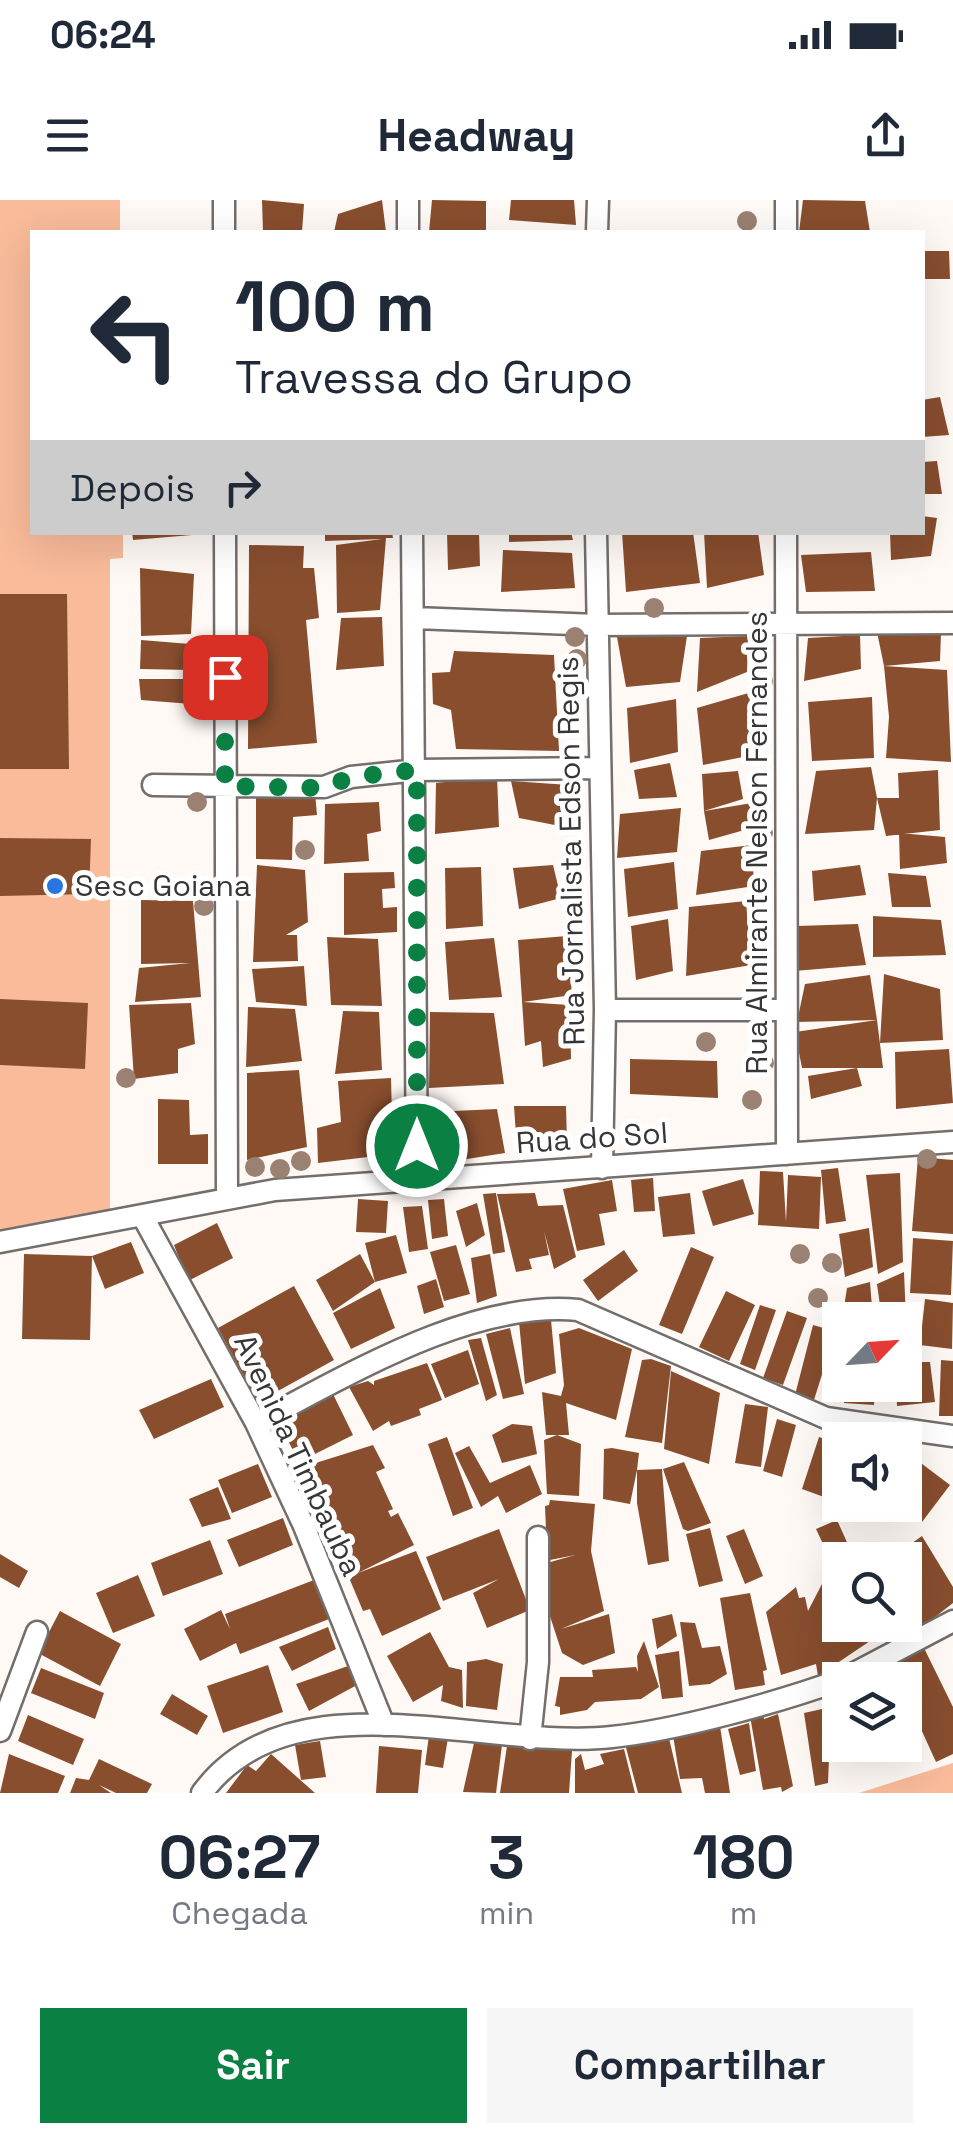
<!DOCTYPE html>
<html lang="pt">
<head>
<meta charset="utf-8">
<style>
	:root { --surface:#fff; --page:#f6f6f7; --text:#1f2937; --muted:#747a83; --accent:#0b8043 }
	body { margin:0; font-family:"Space Grotesk",sans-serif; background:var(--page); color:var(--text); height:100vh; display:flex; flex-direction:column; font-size:38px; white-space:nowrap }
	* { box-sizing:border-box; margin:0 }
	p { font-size:32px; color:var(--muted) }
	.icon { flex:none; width:55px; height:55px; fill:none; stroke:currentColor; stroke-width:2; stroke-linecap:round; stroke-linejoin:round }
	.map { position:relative; height:1593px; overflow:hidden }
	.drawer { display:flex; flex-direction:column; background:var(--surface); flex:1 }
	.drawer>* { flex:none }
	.top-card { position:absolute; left:30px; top:30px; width:895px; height:305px; border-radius:0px; box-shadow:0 10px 40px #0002; background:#fff; color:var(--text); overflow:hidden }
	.needle { width:65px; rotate:65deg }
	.tools { position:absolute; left:822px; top:1102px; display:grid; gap:20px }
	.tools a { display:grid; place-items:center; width:100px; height:100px; border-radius:0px; background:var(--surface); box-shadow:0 10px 40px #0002; font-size:50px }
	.pin { position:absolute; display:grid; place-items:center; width:85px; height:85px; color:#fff; margin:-42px; border-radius:20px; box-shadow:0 5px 15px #0006 }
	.me { position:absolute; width:110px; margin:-55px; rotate:0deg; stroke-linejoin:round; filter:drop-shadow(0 0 8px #0008) }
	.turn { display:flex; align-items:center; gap:35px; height:210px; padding:0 40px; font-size:45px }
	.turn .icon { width:130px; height:130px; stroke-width:2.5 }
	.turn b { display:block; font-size:70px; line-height:85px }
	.then { display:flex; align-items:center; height:95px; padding:0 40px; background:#0003; gap:20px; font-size:38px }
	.eta { display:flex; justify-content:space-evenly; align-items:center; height:170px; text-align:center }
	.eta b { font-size:60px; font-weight:700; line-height:70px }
	.button { display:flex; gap:20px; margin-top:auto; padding:20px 40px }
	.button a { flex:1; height:115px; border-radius:0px; background:var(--accent); color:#fff; font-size:40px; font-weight:700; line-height:115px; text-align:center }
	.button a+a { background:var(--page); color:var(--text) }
	.status { display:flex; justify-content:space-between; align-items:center; height:70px; padding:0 50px; background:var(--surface); direction:ltr }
	.status svg { height:28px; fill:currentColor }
	header { display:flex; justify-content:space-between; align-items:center; height:130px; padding:0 40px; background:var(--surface); font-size:45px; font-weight:700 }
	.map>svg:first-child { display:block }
	.green { fill:#f9bb9a }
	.building { fill:#884e2e }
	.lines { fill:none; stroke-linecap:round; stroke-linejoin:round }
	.street-casing { stroke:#736e6b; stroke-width:25 }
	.street { stroke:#fff; stroke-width:20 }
	.tree { fill:#9a8171 }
	.route { stroke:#0b8043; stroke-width:18; stroke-dasharray:0 32.4 }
	.poi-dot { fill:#2a76e1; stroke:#fff; stroke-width:4 }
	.labels { text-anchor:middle; stroke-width:10; stroke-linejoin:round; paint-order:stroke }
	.street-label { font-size:30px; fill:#383635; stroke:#fff }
	.poi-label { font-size:30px; fill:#383635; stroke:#fff; text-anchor:start }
</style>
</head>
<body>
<div class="status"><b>06:24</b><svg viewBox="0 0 49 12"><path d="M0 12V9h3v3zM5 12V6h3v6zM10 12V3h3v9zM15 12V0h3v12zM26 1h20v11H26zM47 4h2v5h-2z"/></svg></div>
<header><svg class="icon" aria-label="menu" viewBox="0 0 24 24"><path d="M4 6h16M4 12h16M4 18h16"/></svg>Headway<svg class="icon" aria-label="share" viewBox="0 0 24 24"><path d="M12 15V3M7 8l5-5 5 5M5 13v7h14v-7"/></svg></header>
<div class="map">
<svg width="953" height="1593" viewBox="0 0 953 1593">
	<rect width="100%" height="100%" fill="#fff9f6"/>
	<!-- green -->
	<path class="green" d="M0,0H120V32H32V332L123,333V358L110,359V1013L0,1030Z
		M953,1563V1593H859Z"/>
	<!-- building -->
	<path class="building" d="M262,0L304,4L302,32H263Z
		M382,0L386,32H334L338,14Z
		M432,0L486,1V32H429Z
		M511,0H574L576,25L509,20Z
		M803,0L865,1L870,32H799Z
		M922,51H949L950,79H922Z
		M940,197L949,235L922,237V200Z
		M937,261L942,294H922V262Z
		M922,316L937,318L931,356L891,360L890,332H922Z
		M132,332H192V335L133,340Z
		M325,332H392L393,338H386L380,410L337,413L336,345L382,339L325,341Z
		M447,332H479L480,366L448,370Z
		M509,332H571L573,340L509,342Z
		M622,332H693L700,383L626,392Z
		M704,332H758L764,375L707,388Z
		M249,345L304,346L303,368H314L319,418L306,420L317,543L248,549Z
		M503,350L572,353L575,388L501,392Z
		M871,352L875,391L806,392L801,355Z
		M140,368L194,374L191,434L141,436Z
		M0,394H67L69,569H0Z
		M382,417L384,466L336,470L341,418Z
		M877,432L941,433L940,461L884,466Z
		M860,435L861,469L804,481L808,438Z
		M687,436L680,482L626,487L617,437Z
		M748,436L747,472L697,492L700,438Z
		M141,440L190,444V470L140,469Z
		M454,451L554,455L559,551L456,549L451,510L433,504L432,473L450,472Z
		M884,466L947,470L951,562L886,558L889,517Z
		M139,479H187L191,504L141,500Z
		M752,492L753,555L703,565L697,508Z
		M872,497L874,558L812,561L808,502Z
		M676,499L678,552L630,563L627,508Z
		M670,563L677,597L639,599L634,570Z
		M871,567L877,598L874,630L805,634L816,571Z
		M938,570L940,630L886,636L877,598H899L898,573Z
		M738,571L743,599L704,611L702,574Z
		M497,576L499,627L435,634L436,583Z
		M511,581L569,585L570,628L519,618Z
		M256,590L315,593L317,615L293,617L292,660L256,659Z
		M764,601L766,624L709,640L704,611Z
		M379,602L381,631L367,634L369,661L324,664L325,604Z
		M681,608L677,652L617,658L620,614Z
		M899,633L945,637L947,663L900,669Z
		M0,638L91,639L89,694L0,696Z
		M752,645L754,686L696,695L701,651Z
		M674,662L678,709L628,717L624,669Z
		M257,665L305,670L308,722L286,735H297L298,761L253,762Z
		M553,665L561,698L519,709L513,668Z
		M860,665L866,695L814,701L812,671Z
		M481,667L483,726L446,729L445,668Z
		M394,672L395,688L382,689L383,708L397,707V732L344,735V673Z
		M888,673L926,676L931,707H892Z
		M141,700L193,701L201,797L135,802L139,768L190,763L141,764Z
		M746,701L751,765L686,776L689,707Z
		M873,716L941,720L946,755L873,757Z
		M668,719L673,771L636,780L631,726Z
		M858,724L866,765L794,771L797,726Z
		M567,736L572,795L523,802L570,805L571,859L543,867L541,841L525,846L518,740Z
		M327,737L378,739L382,806L331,805Z
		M494,738L502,797L449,800L445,742Z
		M304,766L307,806L256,802L252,769Z
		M884,774L940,789L943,840L880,843Z
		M870,775L877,820L883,868H802L795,832L877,820L797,822L805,784Z
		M0,799L88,803L85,869L0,865Z
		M191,803L195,844L178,849V873L134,879L129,805Z
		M248,807L295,809L302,861L246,867Z
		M343,811L379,812L382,870L335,874Z
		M430,812L494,813L504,884L429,888Z
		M949,849L953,903L896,909L895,852Z
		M630,859L717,861L718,898L630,894Z
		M857,868L862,886L811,899L808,876Z
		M299,870L307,947L247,960V873Z
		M391,878L393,954L318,963L317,928L341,922L338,881Z
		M158,899L189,900L190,935L208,934V964H158Z
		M514,906H566L567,942L517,950Z
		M497,909L505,953L442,963L432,912Z
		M918,957L953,960V1034L912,1031Z
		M838,968L846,1021L826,1024L821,970Z
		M760,971L783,972L786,1022L788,975L821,977L819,1029L758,1025Z
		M900,973L903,1062L878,1074L866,975Z
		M653,978L655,1011L634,1012L631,980Z
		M743,979L754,1014L713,1026L702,991Z
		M612,980L617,1011L599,1014L605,1045L577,1051L563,989Z
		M496,993L505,1052L493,1054L483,994Z
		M535,993L538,1006L563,1005L576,1057L554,1069L544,1031L549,1055L529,1059L532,1069L516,1072L497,994Z
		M690,993L695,1034L663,1037L658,997Z
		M358,999L388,1001L386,1033L356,1032Z
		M444,999L448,1036L432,1039L428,1000Z
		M477,1003L485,1035L466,1047L456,1011Z
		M422,1006L428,1049L409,1052L403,1007Z
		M217,1023L233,1058L188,1081L174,1045Z
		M869,1028L873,1067L845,1077L839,1034Z
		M396,1035L407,1073L375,1082L365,1043Z
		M913,1038L953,1041L951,1095L910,1093Z
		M131,1042L144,1073L105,1089L92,1056Z
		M456,1045L470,1094L444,1101L430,1052Z
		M691,1047L714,1057L682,1134L659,1125Z
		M624,1050L638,1071L598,1101L583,1080Z
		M24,1054L92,1056L90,1140L22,1139Z
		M360,1054L375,1082L333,1111L316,1080Z
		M490,1054L497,1096L477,1103L471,1058Z
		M904,1072L906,1120H882L877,1084Z
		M436,1079L444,1107L424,1114L417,1086Z
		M870,1082L873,1120H842L847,1088Z
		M294,1086L334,1160L258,1202L218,1128Z
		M380,1088L395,1128L351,1149L333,1113Z
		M726,1091L755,1105L729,1161L699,1147Z
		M925,1099L953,1103L952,1149L920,1145Z
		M760,1105L776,1110L755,1170L740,1164Z
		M787,1111L807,1118L783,1185L763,1178Z
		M551,1120L556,1173L525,1184L519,1122Z
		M813,1125L831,1130L833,1139L814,1200L795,1195Z
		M510,1128L524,1194L503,1199L486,1134Z
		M579,1128L632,1149L616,1220L566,1203L569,1235H546L542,1192L561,1196L564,1185L559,1134Z
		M481,1138L497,1195L486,1201L468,1140Z
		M468,1150L479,1184L445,1198L431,1164Z
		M651,1159L671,1166L662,1243L625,1237L642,1160Z
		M941,1160L953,1161V1216H939Z
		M905,1162H930L935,1202L897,1206L896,1185H905Z
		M427,1163L442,1200L419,1209L421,1215L391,1226L389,1221L373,1231L349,1187L368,1181L374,1185V1181Z
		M671,1171L720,1193L709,1264L664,1249Z
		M211,1179L224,1207L154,1239L139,1210Z
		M845,1185H875L874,1205L844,1203Z
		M333,1194L353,1235L299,1262L278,1221Z
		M745,1204L768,1207L761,1267L735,1263Z
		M777,1219L796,1225L782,1277L763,1271Z
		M512,1224L532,1226L537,1254L502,1263L492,1235Z
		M557,1235L581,1244L579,1296L547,1294L544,1240Z
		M447,1237L473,1308L453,1316L428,1244Z
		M819,1237L840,1244L824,1297L802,1289Z
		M373,1245L385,1268L376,1272L393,1309L388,1311L391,1317L398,1313L414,1345L358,1373L416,1351L441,1409L382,1436L370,1409L363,1411L350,1380L355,1374L303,1267Z
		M469,1246L490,1283L530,1265L542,1294L506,1313L498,1296L481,1307L455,1253Z
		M612,1248L639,1253L637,1270L662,1269L669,1361L648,1365L637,1303V1270L630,1304L603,1299L604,1249Z
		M905,1251L950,1285L922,1322L898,1305H905Z
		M684,1262L711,1323L688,1331L683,1329L663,1269Z
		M258,1264L272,1297L232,1313L218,1280Z
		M218,1287L231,1319L202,1327L189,1299Z
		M550,1300L595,1304L591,1351L604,1411L561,1429L609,1414L615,1453L583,1465L562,1453L545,1401L547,1363L575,1355L550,1360L547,1354L545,1306L549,1305Z
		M283,1318L293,1345L239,1367L227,1340Z
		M837,1320L855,1360H840V1380L816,1329Z
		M710,1328L723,1381L699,1387L686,1334Z
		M499,1329L530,1410L487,1428L473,1393L499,1379L443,1401L426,1357Z
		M744,1329L763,1376L745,1384L726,1336Z
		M922,1336L953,1387V1403L921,1428L905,1401V1360H888Z
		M210,1340L223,1374L163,1396L151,1363Z
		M0,1354L28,1371L19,1388L0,1377Z
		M138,1375L155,1416L113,1433L96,1393Z
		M837,1378L840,1425H865L873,1439L818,1476L816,1464L781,1475L766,1412L796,1387L799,1398L805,1397L808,1411L823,1382Z
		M314,1380L329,1419L240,1454L236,1443L200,1461L184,1429L221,1410L230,1429L225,1414Z
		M750,1393L767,1470L763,1471L765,1485L735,1490L720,1398Z
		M60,1411L121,1444L100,1486L38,1453Z
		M905,1413L915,1432L897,1443L887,1425H905Z
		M672,1414L677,1436L657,1449L652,1419Z
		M680,1422L695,1423L702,1448L720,1446L727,1474L710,1484L689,1486Z
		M328,1427L336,1449L292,1471L279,1447Z
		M430,1432L449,1467L462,1470L463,1508L441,1501L443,1485L413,1502L387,1456Z
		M644,1441L659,1487L641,1499L595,1502L587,1510L560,1515V1507L555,1506L560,1477H593L592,1470L636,1467L638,1472L637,1456Z
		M923,1446L953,1507V1554L936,1562L905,1494V1480H899L890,1461Z
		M679,1451L683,1497L662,1499L655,1455Z
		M486,1459L503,1464L497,1510L466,1506L467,1462Z
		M268,1465L283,1512L223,1533L207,1486Z
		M351,1465L357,1485L309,1511L296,1484Z
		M41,1468L104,1493L95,1519L31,1493Z
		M172,1494L208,1516L197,1535L160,1514Z
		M831,1507L844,1549L829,1558L828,1583L815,1586L804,1513Z
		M763,1511L764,1519L778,1514L793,1586L782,1592L781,1587L763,1590L750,1516Z
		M28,1515L84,1539L73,1565L18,1541Z
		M719,1519L730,1593H705L702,1578L680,1579L672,1529Z
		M749,1523L756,1571L740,1575L728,1529Z
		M667,1530L682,1593H638L624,1540Z
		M429,1535L448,1538L443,1568L425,1565Z
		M320,1541L326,1577L301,1580L295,1545Z
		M474,1543L502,1545L496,1593L463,1592Z
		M379,1546L422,1550L418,1593H376Z
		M507,1546L572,1551L569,1593H500Z
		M624,1549L635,1593H575V1559L581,1554L585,1570L604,1564L600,1554Z
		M9,1554L65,1576L58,1593H0Z
		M271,1554L315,1593H226L247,1565L256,1571Z
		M99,1559L152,1584L147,1593H116L99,1585L111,1593H70L76,1578L89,1580Z"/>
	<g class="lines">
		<defs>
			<path id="street" d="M224,0V32
				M408,32V0
				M597,32L598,0
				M786,32V0
				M225,332L227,996
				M412,332L417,979
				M596,332L605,810L602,968
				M786,332L787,954
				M415,418L597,425L953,423
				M153,585L324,587L351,577L417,570L598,568
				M605,810H785
				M143,1017L256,1223L304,1326L384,1525
				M0,1042L275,990L953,942
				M256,1223C349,1175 471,1100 578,1110L826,1218L953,1236
				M841,1480L953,1421
				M0,1531L37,1432
				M530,1539L538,1462V1337
				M202,1593C291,1472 486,1551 612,1537C678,1530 776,1503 840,1480"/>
		</defs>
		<!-- street casing -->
		<use href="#street" class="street-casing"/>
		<!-- street -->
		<use href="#street" class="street"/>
	</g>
	<!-- trees -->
	<g class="tree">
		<circle cx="747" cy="21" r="10"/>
		<circle cx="654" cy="408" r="10"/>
		<circle cx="575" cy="437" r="10"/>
		<circle cx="577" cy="459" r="10"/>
		<circle cx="763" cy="481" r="10"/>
		<circle cx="197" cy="602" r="10"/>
		<circle cx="763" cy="633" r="10"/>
		<circle cx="305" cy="650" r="10"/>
		<circle cx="204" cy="706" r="10"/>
		<circle cx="706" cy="842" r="10"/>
		<circle cx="764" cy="863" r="10"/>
		<circle cx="126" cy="878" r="10"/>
		<circle cx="752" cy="900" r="10"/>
		<circle cx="927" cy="959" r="10"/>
		<circle cx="301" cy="961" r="10"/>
		<circle cx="255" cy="967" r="10"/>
		<circle cx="280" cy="969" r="10"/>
		<circle cx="800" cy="1054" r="10"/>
		<circle cx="832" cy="1063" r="10"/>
		<circle cx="818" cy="1098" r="10"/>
	</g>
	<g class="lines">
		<!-- route -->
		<path class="route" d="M225,477V586L324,588L351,577L417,570V946"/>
	</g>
	<!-- markers -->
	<circle class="poi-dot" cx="55" cy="686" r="10"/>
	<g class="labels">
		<!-- street labels -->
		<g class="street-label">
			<text transform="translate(757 643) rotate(-90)" y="10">Rua Almirante Nelson Fernandes</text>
			<text transform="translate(571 651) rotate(-91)" y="10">Rua Jornalista Edson Regis</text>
			<text transform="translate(592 938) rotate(-4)" y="10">Rua do Sol</text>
			<text transform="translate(298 1255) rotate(65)" y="10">Avenida Timbauba</text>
		</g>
		<!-- poi labels -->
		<g class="poi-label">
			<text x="75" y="696">Sesc Goiana</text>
		</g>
	</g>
</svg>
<div class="tools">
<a><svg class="needle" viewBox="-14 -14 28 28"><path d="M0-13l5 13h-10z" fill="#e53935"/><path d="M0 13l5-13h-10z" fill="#747a83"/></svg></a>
<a><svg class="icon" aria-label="sound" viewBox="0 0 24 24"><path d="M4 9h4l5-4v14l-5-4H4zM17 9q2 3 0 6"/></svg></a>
<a><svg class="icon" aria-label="search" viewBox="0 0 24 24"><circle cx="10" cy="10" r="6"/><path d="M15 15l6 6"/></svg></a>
<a><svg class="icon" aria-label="layers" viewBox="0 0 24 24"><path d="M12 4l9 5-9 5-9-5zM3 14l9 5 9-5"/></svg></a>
</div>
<div class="pin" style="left:225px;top:477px;background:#d93025"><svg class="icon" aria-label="arrive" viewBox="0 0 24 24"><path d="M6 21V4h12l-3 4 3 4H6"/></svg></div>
<svg class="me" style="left:417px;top:946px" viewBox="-20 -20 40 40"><circle r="17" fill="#0b8043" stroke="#fff" stroke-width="3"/><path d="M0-11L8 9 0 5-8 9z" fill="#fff"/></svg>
<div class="top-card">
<div class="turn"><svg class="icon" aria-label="left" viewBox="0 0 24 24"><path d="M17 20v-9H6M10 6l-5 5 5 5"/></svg><div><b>100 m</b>Travessa do Grupo</div></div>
<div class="then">Depois<svg class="icon" aria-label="right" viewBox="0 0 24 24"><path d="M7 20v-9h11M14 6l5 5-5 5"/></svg></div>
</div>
</div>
<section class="drawer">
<div class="eta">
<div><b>06:27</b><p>Chegada</p></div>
<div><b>3</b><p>min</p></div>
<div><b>180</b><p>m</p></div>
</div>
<div class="button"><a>Sair</a><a>Compartilhar</a></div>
</section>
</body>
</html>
